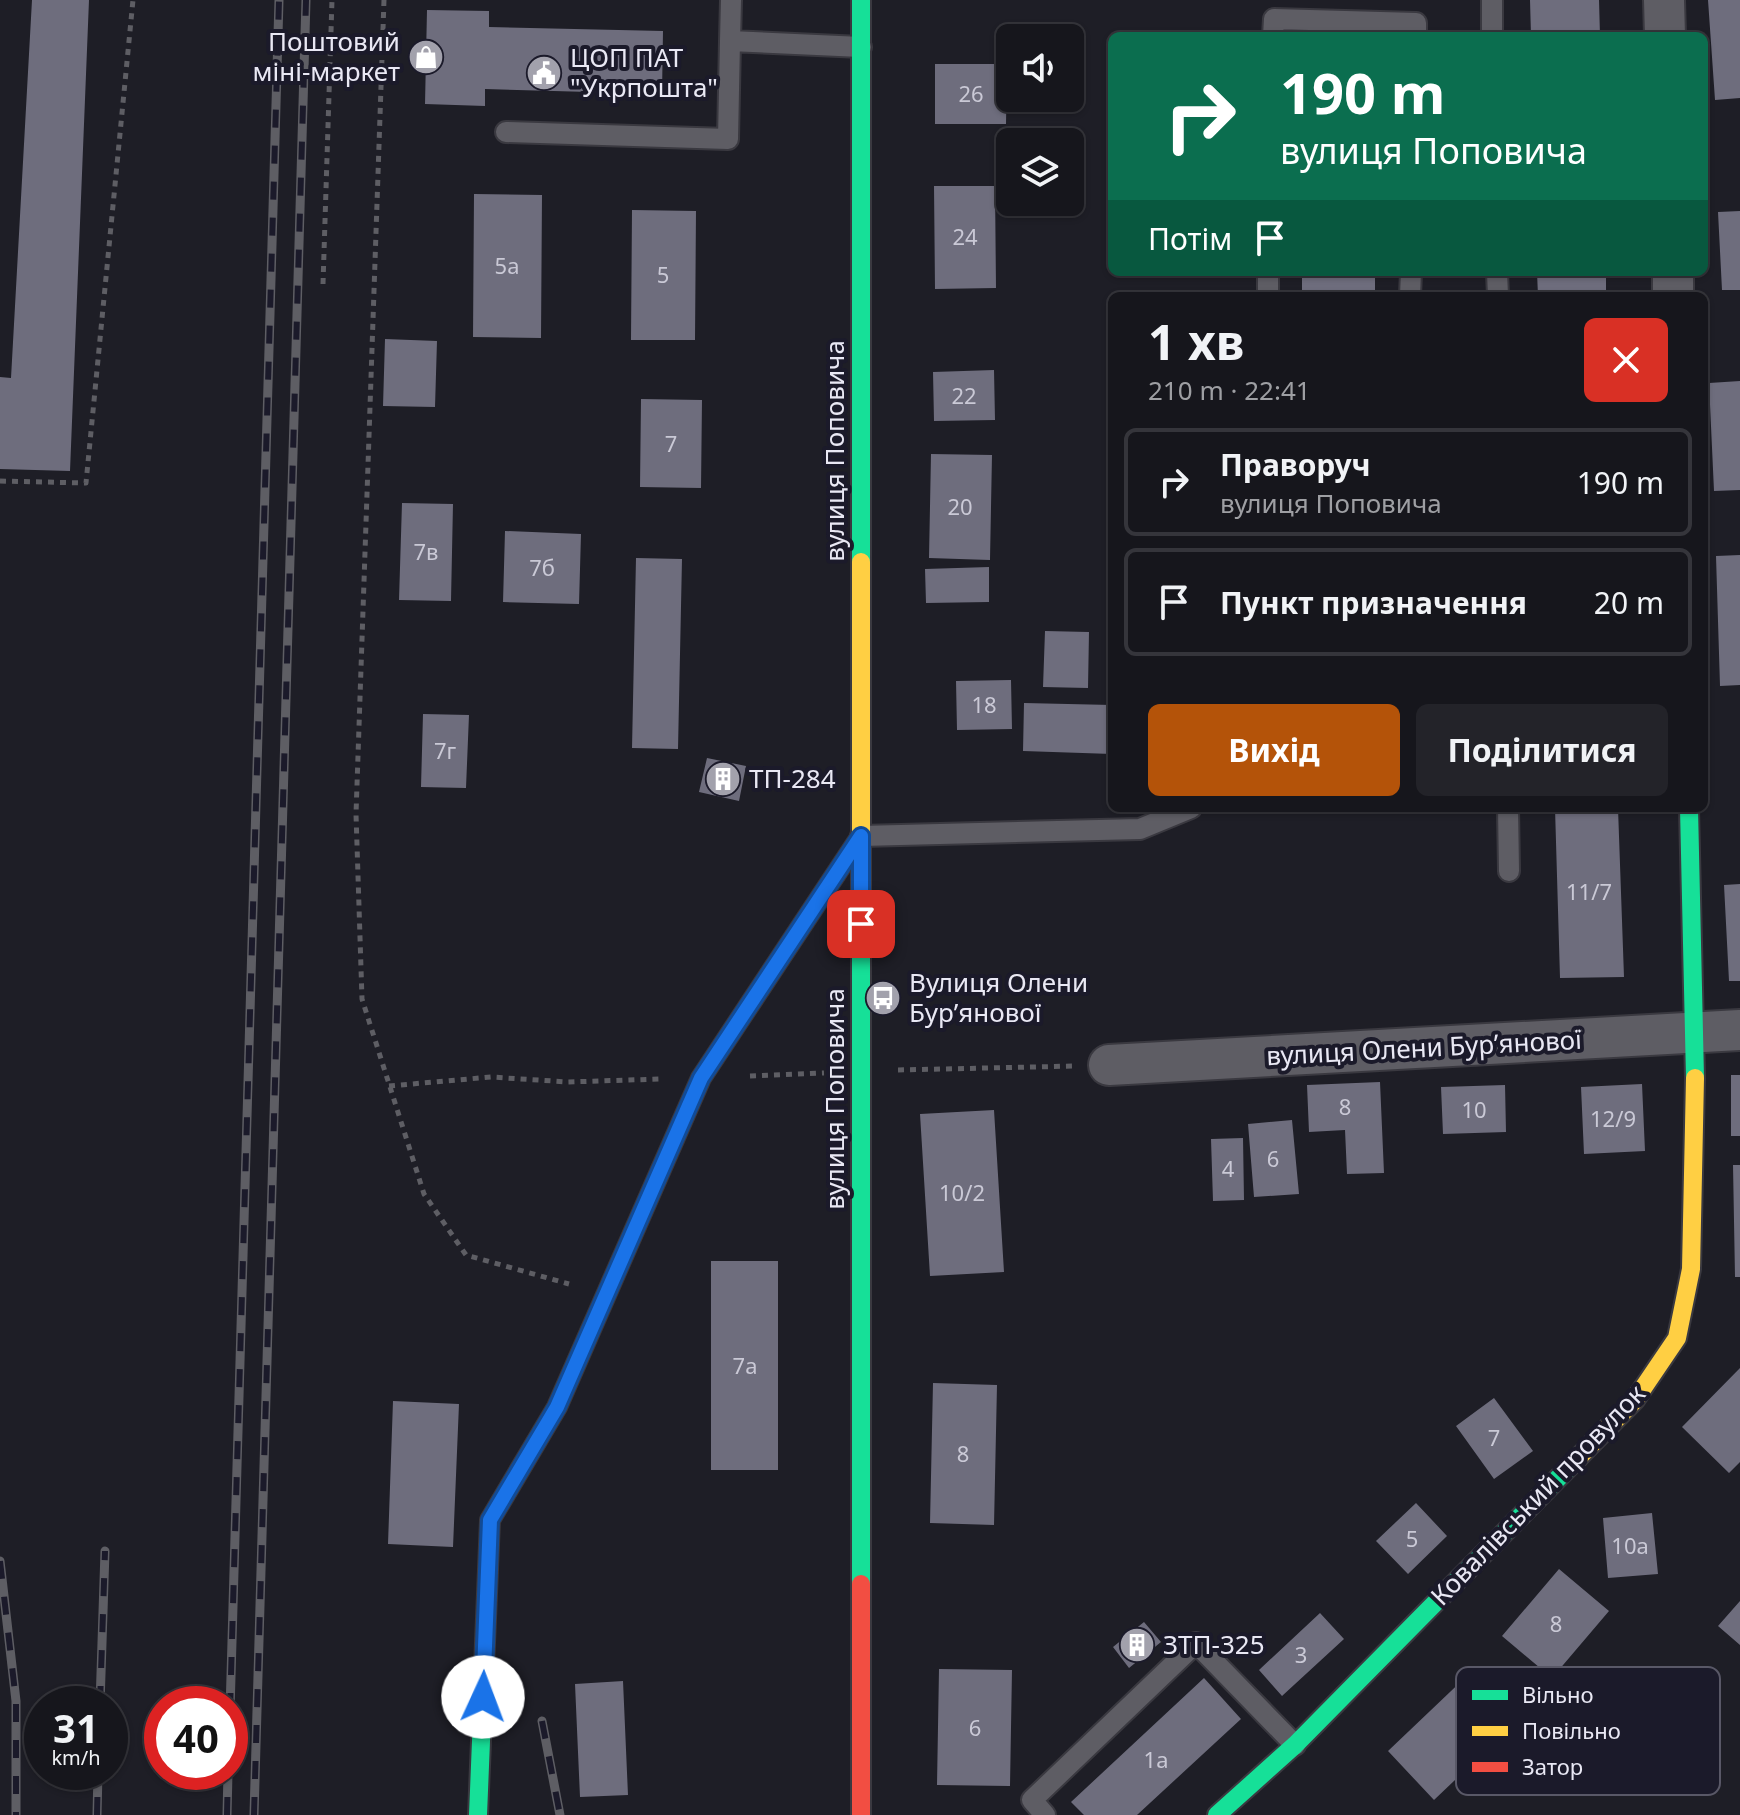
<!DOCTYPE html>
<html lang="uk">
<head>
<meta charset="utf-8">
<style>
	:root { --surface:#16161c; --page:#232329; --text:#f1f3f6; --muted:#9e9fa3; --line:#35353b; --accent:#b45309 }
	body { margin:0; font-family:"Noto Sans",sans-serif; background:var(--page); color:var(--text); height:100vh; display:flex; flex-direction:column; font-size:30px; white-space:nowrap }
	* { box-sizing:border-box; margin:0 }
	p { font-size:26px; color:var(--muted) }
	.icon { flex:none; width:44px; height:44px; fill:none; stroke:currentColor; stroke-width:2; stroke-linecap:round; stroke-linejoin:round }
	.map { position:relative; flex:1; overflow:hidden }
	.sheet { position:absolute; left:1108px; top:292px; width:600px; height:520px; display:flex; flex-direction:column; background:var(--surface); border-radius:12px; box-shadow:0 2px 6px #0004,0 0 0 2px var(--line) }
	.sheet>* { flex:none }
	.top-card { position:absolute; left:1108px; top:32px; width:600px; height:244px; border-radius:12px; box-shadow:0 2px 6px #0004,0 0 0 2px var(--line); background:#0b6e4f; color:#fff; overflow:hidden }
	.tools { position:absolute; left:996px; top:24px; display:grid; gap:16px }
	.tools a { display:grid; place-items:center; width:88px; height:88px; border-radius:12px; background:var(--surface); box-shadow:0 2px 6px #0004,0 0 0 2px var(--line); font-size:40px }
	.speed { position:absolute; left:24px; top:1686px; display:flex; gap:16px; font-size:40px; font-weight:700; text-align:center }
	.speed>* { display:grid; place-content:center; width:104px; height:104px; border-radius:50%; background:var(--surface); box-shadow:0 2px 6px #0004,0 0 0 2px var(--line); line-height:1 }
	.speed small { font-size:20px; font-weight:400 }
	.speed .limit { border:12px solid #d22; background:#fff; color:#111 }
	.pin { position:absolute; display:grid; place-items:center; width:68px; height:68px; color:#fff; margin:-34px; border-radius:16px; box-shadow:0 4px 12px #0006 }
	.me { position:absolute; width:88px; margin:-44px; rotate:2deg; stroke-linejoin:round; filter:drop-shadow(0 0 6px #0008) }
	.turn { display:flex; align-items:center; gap:28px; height:168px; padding:0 40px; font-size:36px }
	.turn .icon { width:104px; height:104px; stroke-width:2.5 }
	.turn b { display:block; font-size:56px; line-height:68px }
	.then { display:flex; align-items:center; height:76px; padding:0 40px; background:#0003; gap:16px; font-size:30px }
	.round { display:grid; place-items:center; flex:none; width:84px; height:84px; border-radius:12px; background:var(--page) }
	.headline { display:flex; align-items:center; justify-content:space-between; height:136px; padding:0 40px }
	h1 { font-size:48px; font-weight:700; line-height:60px }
	.action { display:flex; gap:16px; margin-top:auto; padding:16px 40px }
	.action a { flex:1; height:92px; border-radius:12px; background:var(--accent); color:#fff; font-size:32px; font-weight:700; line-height:92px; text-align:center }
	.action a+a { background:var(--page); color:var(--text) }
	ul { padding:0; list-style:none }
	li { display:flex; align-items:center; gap:24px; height:108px; margin:0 16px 12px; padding:0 24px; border:4px solid var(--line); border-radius:12px }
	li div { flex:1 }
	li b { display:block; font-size:30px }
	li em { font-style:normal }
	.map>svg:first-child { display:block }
	.building { fill:#6e6d7d }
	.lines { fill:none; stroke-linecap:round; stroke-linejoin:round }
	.lane-casing { stroke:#3a3940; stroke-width:24 }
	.street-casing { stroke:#3a3940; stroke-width:44 }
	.fast-casing { stroke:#3a3940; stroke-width:22 }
	.slow-casing { stroke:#3a3940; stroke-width:22 }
	.jam-casing { stroke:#3a3940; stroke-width:22 }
	.path { stroke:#5e5e64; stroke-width:5; stroke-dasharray:6 6; stroke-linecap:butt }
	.lane { stroke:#5e5d64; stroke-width:20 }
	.street { stroke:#5e5d64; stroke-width:40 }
	.fast { stroke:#16e098; stroke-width:18 }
	.slow { stroke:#ffcf43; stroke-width:18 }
	.jam { stroke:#f24e42; stroke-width:18 }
	.rail-casing { stroke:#5e5e64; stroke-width:9 }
	.rail { stroke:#1b1a2a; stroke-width:6; stroke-dasharray:18; stroke-linecap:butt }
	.route-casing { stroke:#114b97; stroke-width:20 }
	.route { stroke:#1a73e8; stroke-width:14 }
	.labels { text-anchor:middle; stroke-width:8; stroke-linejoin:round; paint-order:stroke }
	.number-label { font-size:22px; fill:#cac9d6 }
	.poi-label { font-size:26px; fill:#e9e8f4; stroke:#1b1a2a; text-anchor:start }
	.street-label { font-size:26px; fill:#e9e8f4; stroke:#1b1a2a }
	.key { fill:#1b1a2a; stroke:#595867; stroke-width:2 }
	.key-label { font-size:22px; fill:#e9e8f4 }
</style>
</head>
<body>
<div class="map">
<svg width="1740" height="1815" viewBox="0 0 1740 1815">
	<rect width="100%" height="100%" fill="#1e1e26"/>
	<!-- building -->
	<path class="building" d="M32,0H89L70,471L0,469V377L11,378Z
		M1530,0H1599L1600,36H1531Z
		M1708,0H1740V98L1715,100Z
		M427,10L489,11V27L663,31L662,94L485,89V106L425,104Z
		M935,64H1007L1006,124H935Z
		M934,186H995L996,288L935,289Z
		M474,194L542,195L541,338L473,337Z
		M632,210L696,211L695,340H631Z
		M1740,211V290H1722L1718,212Z
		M1302,272H1375V296H1302Z
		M1537,272H1606V296H1538Z
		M385,339L437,341L435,407L383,406Z
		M994,370L995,420L934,421L933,372Z
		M1740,381V490L1714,491L1709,383Z
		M641,399L702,400L701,488L640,487Z
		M931,454L992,455L990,560L929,558Z
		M402,503L453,504L451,601L399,600Z
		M505,531L581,534L579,604L503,602Z
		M1740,555V685L1720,686L1716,556Z
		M636,558L682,559L678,749L632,748Z
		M989,567V602L926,603L925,569Z
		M1045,631L1089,632L1088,688L1043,687Z
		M1011,680L1012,729L957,730L956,681Z
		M1024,703L1112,705V754L1023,751Z
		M423,714L469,715L466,788L421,787Z
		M707,758L746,766L739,801L699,792Z
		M1555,808H1618L1624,977L1560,978Z
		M1740,884V981H1729L1724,885Z
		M1731,1075H1740V1136H1731Z
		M1380,1082L1384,1173L1347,1174L1345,1130L1309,1132L1307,1085Z
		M1642,1084L1645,1151L1584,1154L1581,1087Z
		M1505,1085L1506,1132L1443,1134L1441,1087Z
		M994,1110L1004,1272L930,1276L920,1114Z
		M1292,1120L1299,1194L1254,1197L1248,1124Z
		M1243,1138L1244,1200L1213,1201L1211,1139Z
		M1733,1165H1740V1277H1735Z
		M711,1261H778V1470H711Z
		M1740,1368V1462L1729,1473L1682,1427Z
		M933,1383L997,1385L994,1525L930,1523Z
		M1494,1398L1533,1451L1494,1479L1456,1426Z
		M393,1401L459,1404L453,1547L388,1544Z
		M1416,1503L1447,1536L1408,1574L1376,1541Z
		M1652,1513L1658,1574L1608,1578L1603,1518Z
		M1559,1569L1609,1611L1552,1678L1502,1636Z
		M1740,1601V1645L1718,1626Z
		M1320,1613L1344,1639L1282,1696L1259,1670Z
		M1144,1622L1161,1642L1129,1668L1113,1647Z
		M939,1669L1012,1670L1010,1786L937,1785Z
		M1471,1672L1517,1721L1434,1800L1388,1751Z
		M1204,1678L1241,1719L1137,1815H1084L1071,1802Z
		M623,1681L628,1795L580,1797L575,1684Z"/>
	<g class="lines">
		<defs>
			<path id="lane" d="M1492,0V36
				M1273,36L1274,19L1416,23V36
				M730,41L731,0
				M506,132L728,139L730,41L861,47
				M1497,272L1498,296
				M1268,296V272
				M1410,296L1411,272
				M1508,808L1509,871
				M861,836L1140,829L1191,808
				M1045,1815L1032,1800L1196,1643L1295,1745"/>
			<path id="street" d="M1664,0L1665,36
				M1673,272V296
				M1109,1065L1740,1030"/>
			<path id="fast" d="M861,0V562
				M1689,808L1695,1078
				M861,839V1584
				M478,1815L490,1520L557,1407L701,1078L861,836
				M1217,1815L1295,1745L1578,1458"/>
			<path id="slow" d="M861,562V839
				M1578,1458L1635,1400L1677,1338L1691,1269L1695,1078"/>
			<path id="jam" d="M861,1584V1815"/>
		</defs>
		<!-- lane casing -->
		<use href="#lane" class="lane-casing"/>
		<!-- street casing -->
		<use href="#street" class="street-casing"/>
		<!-- fast casing -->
		<use href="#fast" class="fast-casing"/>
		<!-- slow casing -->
		<use href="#slow" class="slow-casing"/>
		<!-- jam casing -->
		<use href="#jam" class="jam-casing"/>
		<!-- path -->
		<path class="path" d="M384,0L356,814L362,999L424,1194L466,1255L569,1284
			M323,284L332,0
			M0,481L86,483L133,0
			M898,1070L1076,1066
			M750,1076L824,1073
			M389,1086L491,1077L568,1082L660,1079"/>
		<!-- lane -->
		<use href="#lane" class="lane"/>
		<!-- street -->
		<use href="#street" class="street"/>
		<!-- fast -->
		<use href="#fast" class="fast"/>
		<!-- slow -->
		<use href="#slow" class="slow"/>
		<!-- jam -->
		<use href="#jam" class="jam"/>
		<defs>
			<path id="rail" d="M0,1561L16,1701V1815
				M100,1704L105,1551
				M230,1711L279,0
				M542,1721L560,1815
				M97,1815L98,1772
				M227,1815L228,1772
				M254,1815L306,0"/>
		</defs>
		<!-- rail casing -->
		<use href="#rail" class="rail-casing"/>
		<!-- rail -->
		<use href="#rail" class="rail"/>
	</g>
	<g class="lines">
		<defs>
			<path id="route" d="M483,1697L490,1520L557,1407L701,1078L861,836V924"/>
		</defs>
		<!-- route casing -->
		<use href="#route" class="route-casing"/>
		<!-- route -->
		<use href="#route" class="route"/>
	</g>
	<!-- icons -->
	<defs>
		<symbol id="shop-disc" viewBox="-11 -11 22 22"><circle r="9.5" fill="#a2a1ac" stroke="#1b1a2a"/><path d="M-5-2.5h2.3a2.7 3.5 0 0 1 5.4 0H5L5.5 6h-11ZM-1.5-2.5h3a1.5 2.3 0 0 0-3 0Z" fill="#fff"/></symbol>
		<symbol id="civic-disc" viewBox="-11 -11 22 22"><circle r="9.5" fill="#a2a1ac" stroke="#1b1a2a"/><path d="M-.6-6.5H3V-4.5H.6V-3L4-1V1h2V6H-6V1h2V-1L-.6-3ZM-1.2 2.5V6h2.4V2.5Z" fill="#fff"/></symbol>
		<symbol id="building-disc" viewBox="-11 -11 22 22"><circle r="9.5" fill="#a2a1ac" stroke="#1b1a2a"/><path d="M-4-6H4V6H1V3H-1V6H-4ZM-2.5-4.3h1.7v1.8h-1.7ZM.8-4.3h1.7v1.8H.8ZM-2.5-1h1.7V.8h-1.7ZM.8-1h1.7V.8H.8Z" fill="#fff"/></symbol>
		<symbol id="bus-disc" viewBox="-11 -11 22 22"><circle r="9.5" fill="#a2a1ac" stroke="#1b1a2a"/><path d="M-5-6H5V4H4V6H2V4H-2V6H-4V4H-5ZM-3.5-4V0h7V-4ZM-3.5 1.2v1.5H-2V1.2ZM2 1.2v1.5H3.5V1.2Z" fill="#fff"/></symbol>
	</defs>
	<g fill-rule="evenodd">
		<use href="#shop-disc" x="406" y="37" width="40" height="40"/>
		<use href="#civic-disc" x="524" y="53" width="40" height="40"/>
		<use href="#building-disc" x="703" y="759" width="40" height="40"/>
		<use href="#bus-disc" x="863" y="978" width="40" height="40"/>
		<use href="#building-disc" x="1117" y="1625" width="40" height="40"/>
	</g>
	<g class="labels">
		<!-- number labels -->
		<g class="number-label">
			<text x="971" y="102">26</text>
			<text x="965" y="245">24</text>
			<text x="507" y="274">5а</text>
			<text x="663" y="283">5</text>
			<text x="964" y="404">22</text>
			<text x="671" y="452">7</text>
			<text x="960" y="515">20</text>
			<text x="426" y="560">7в</text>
			<text x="542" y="576">7б</text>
			<text x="984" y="713">18</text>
			<text x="445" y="759">7г</text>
			<text x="1589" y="900">11/7</text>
			<text x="1345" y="1115">8</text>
			<text x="1474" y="1118">10</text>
			<text x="1613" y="1127">12/9</text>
			<text x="1273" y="1167">6</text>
			<text x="1228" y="1177">4</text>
			<text x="962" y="1201">10/2</text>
			<text x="745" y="1374">7а</text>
			<text x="1494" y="1446">7</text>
			<text x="963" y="1462">8</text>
			<text x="1412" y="1547">5</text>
			<text x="1630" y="1554">10а</text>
			<text x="1556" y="1632">8</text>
			<text x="1301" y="1663">3</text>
			<text x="975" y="1736">6</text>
			<text x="1156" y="1768">1а</text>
		</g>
		<!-- poi labels -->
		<g class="poi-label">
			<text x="400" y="51" text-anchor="end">Поштовий<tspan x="400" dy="30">міні-маркет</tspan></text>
			<text x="570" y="67">ЦОП ПАТ<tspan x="570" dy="30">"Укрпошта"</tspan></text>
			<text x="749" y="788">ТП-284</text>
			<text x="909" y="992">Вулиця Олени<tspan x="909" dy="30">Бур’янової</tspan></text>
			<text x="1163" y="1654">ЗТП-325</text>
		</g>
		<!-- street labels -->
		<g class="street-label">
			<text transform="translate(835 451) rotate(-90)" y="9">вулиця Поповича</text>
			<text transform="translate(1424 1048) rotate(-3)" y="9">вулиця Олени Бурʼянової</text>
			<text transform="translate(835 1099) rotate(-90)" y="9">вулиця Поповича</text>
			<text transform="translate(1538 1495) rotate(-46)" y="9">Ковалівський провулок</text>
		</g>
	</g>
	<!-- legend -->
	<rect x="1456" y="1667" width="264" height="128" rx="12" class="key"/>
	<rect x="1472" y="1690" width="36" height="10" fill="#16e098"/>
	<rect x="1472" y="1726" width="36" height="10" fill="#ffcf43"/>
	<rect x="1472" y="1762" width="36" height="10" fill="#f24e42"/>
	<g class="key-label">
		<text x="1522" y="1703">Вільно</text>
		<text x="1522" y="1739">Повільно</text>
		<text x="1522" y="1775">Затор</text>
	</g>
</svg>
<div class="tools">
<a><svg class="icon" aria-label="sound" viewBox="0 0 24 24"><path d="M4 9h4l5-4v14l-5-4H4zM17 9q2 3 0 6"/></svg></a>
<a><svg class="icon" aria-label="layers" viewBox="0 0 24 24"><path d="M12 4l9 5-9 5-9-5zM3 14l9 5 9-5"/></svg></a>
</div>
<div class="speed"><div>31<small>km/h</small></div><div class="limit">40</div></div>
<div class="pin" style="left:861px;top:924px;background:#d93025"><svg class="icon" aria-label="arrive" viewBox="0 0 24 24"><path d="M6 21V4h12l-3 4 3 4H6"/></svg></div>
<svg class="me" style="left:483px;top:1697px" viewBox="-20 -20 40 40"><circle r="19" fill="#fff"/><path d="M0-13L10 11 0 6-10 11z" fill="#1a73e8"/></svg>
<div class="top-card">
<div class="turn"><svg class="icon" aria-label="right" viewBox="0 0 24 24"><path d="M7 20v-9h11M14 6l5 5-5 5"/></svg><div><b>190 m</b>вулиця Поповича</div></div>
<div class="then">Потім<svg class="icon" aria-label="arrive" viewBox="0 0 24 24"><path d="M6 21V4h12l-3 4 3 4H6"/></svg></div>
</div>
<section class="sheet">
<div class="headline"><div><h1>1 хв</h1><p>210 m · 22:41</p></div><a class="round" style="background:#d93025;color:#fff"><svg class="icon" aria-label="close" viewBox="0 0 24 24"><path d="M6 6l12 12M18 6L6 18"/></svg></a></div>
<ul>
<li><svg class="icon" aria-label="right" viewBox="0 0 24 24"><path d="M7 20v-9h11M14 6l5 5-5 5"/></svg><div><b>Праворуч</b><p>вулиця Поповича</p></div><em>190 m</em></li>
<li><svg class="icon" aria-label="arrive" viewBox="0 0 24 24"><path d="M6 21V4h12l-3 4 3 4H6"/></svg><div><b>Пункт призначення</b></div><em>20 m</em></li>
</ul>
<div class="action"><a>Вихід</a><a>Поділитися</a></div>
</section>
</div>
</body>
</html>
